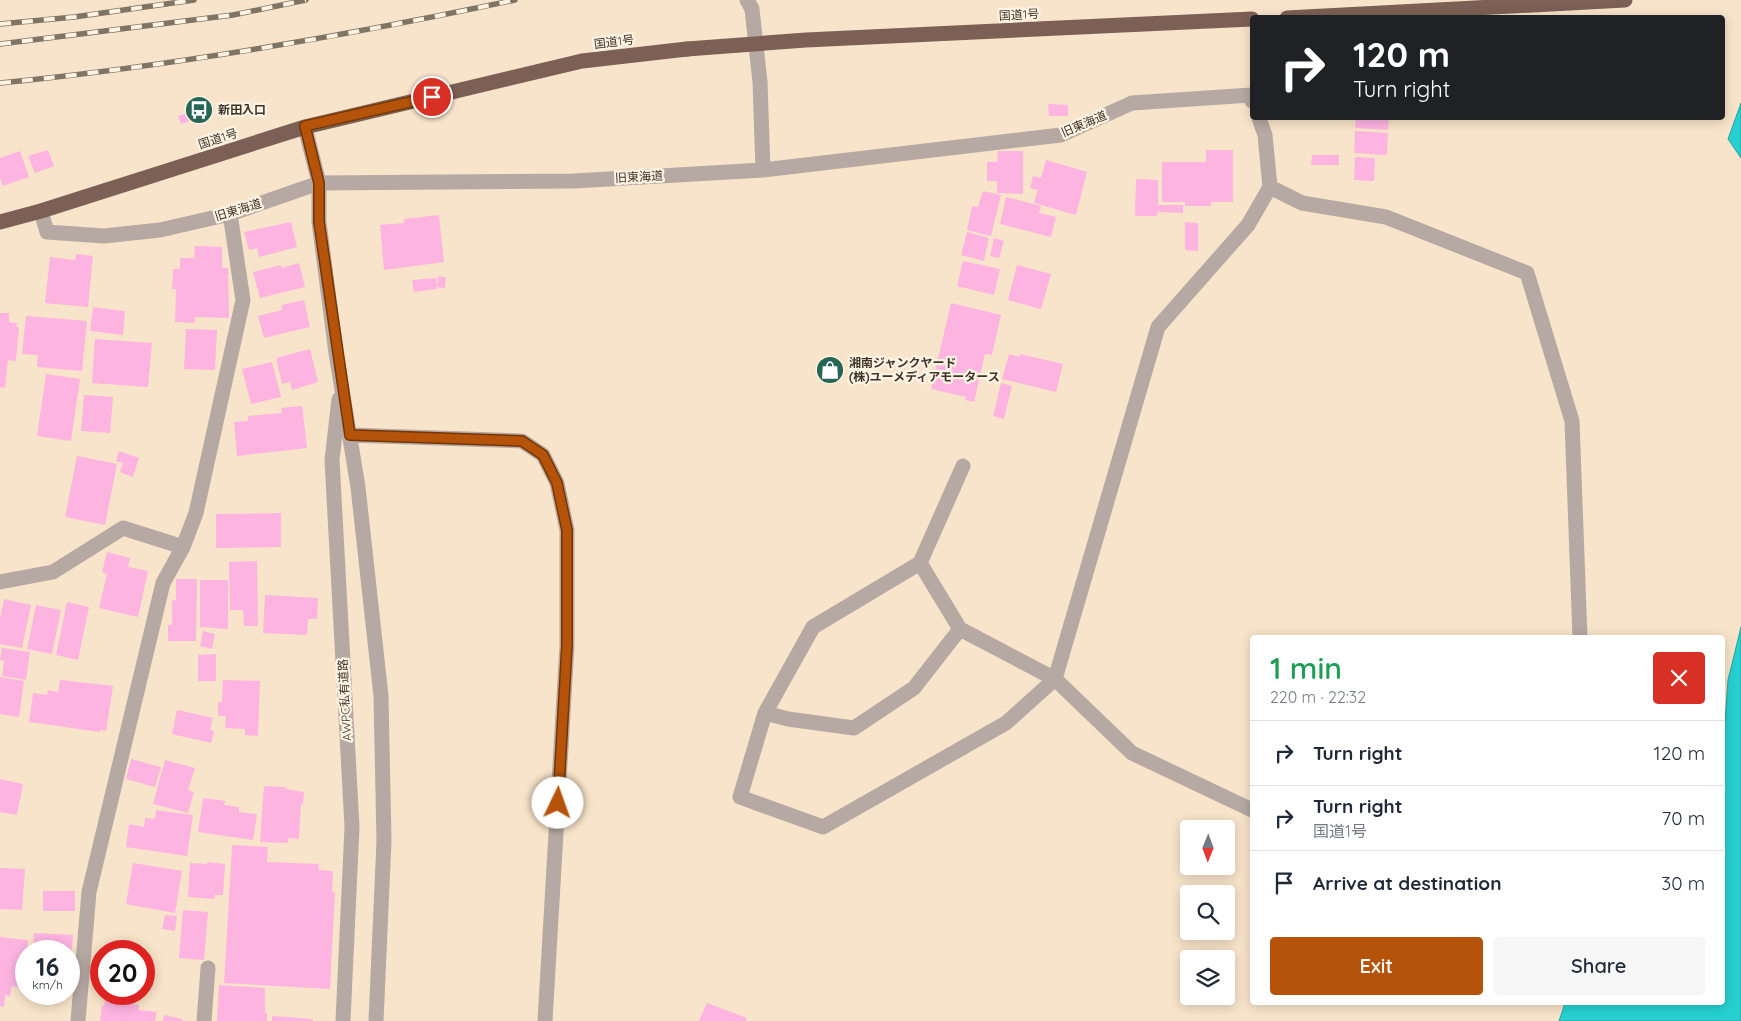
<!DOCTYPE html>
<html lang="en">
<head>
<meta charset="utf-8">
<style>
	:root { --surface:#fff; --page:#f6f6f7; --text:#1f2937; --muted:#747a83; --line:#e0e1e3; --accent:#b45309 }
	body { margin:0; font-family:Quicksand,"Noto Sans JP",sans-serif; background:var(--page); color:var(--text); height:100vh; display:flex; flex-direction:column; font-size:19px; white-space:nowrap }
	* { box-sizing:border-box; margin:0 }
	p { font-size:16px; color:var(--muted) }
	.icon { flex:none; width:28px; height:28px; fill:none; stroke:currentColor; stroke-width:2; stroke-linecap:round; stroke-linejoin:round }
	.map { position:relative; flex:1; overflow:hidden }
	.details { position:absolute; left:1250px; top:635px; width:475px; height:370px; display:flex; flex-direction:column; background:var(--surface); border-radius:5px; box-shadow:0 2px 12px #0003 }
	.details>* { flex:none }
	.hud { position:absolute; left:1250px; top:15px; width:475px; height:105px; border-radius:5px; box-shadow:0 2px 12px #0003; background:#202124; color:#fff; overflow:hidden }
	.needle { width:32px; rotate:181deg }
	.tools { position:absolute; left:1180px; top:820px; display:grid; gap:10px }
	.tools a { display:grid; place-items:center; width:55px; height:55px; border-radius:5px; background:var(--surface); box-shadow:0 2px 12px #0003; font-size:25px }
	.speed { position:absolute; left:15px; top:940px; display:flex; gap:10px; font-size:25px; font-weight:700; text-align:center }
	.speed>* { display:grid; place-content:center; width:65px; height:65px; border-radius:50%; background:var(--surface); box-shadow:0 2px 12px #0003; line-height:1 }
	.speed small { font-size:12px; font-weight:400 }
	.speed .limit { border:8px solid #d22; background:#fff; color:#111 }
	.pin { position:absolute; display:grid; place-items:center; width:42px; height:42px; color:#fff; margin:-21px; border:2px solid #fff; border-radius:50%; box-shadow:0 1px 5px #0007 }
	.me { position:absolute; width:55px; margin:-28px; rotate:3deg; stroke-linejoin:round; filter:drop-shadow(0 0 4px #0008) }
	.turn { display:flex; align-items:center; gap:18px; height:105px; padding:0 20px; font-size:22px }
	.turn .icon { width:65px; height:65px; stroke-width:2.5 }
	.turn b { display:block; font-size:35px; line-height:42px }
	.round { display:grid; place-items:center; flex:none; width:52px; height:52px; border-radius:5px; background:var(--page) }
	.overview { display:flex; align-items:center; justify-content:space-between; height:85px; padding:0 20px }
	h1 { font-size:30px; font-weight:600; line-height:38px; color:#1e9e55 }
	.action { display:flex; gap:10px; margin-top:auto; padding:10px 20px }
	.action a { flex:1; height:58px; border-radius:5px; background:var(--accent); color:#fff; font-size:20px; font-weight:600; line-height:58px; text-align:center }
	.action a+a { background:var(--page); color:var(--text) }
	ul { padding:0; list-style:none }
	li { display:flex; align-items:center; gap:15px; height:65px; padding:0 20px; border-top:1px solid var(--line) }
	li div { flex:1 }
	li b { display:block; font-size:19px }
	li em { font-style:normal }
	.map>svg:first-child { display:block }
	.water { fill:#26d0d0; stroke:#2da19e }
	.building { fill:#fdb4e1 }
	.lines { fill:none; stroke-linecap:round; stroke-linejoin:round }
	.minor { stroke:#b6a8a2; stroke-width:15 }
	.highway { stroke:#7c6055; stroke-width:15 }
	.rail-casing { stroke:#807464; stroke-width:5.5 }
	.rail { stroke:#fff3e3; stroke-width:4; stroke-dasharray:11; stroke-linecap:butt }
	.highway-bridge { stroke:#7c6055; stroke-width:15 }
	.route-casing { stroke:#753606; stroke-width:12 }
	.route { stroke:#b45309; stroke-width:9 }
	.labels { text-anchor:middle; stroke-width:4.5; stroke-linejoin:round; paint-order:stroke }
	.street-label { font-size:12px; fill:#3c342a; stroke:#fff3e3 }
	.poi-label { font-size:12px; font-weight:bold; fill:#3c342a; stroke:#fff3e3; text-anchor:start }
</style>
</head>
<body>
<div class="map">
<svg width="1741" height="1021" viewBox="0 0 1741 1021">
	<rect width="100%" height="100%" fill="#f8e4ca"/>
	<!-- water -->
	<path class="water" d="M1741,103V158L1728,139Z
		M1741,627V1021H1559L1565,1003L1722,1002V764L1728,680Z"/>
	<!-- building -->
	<path class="building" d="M1048,104L1068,105V116H1049Z
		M199,109L202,117L181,124L178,116Z
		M1356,118H1389L1388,130L1355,128Z
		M1355,131L1388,133L1387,155L1354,153Z
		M48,150L54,166L35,173L28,156Z
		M1206,150H1233V202H1211V206H1185V202H1162V162H1206Z
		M20,151L29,177L3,186L0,178V158Z
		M998,151H1023V194L997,193V181H987V162H997Z
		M1312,155H1339V165H1311Z
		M1355,157L1375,158L1374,181L1354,180Z
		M1046,160L1087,172L1076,215L1034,203L1038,190L1030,188L1033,176L1041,178Z
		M1136,179L1158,180V205H1183V213L1158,212L1157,216H1135Z
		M983,191L1001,195L991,236L967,230L972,206L978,207Z
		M1006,197L1041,206L1039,213L1056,217L1051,237L1000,224Z
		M439,215L444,262L384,270L380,225L404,223V219Z
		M291,222L297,247L259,257L257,248L249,250L244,232Z
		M1185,222L1198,223V251L1185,250Z
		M967,232L989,238L984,261L961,255Z
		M994,238L1004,241L999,258L990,256Z
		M195,246L222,247V268H228L229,318L195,317V323L175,322L176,289H172L173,269H180V258H194Z
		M76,254L93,256L88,307L45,303L50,257L75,260Z
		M963,261L1000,269L994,295L957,286Z
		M299,263L305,287L260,298L253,272L281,265L282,268Z
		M1017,265L1051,274L1041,309L1008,300Z
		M438,276L446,277L445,288L437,287Z
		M436,278L437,289L414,292L412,280Z
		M304,300L310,327L264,338L258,316L282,310L281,305Z
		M951,303L1001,315L992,355L985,354L974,402L965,400L966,397L931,389Z
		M93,307L125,311L123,335L90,331Z
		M0,313H9V322L17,323L16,327H19L16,361L8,360L5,388L0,387Z
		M26,316L87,321L82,371L37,367L38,355L22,354Z
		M186,329L217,330L215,370L184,369Z
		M95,339L152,343L148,387L92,383Z
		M310,349L318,382L292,390L290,382L282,384L276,358Z
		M1009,354L1020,357V354L1063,364L1056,392L1002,379Z
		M272,362L281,397L251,404L242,369Z
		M46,374L80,379L71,441L37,436Z
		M1001,383L1012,386L1004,419L993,416Z
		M84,395L113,397L110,433L81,431Z
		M302,406L307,448L237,456L234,422L248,421V416L282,413L281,408Z
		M119,451L139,458L133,477L120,472L123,463L116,461Z
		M77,456L117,464L105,525L65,517Z
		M281,513V547L216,548V514Z
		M107,552L130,558L128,567L148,571L138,617L99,608L107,574L102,572Z
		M257,561L258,626H244L243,610H230L229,562Z
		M176,579H197L196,641H168V625H172V601L176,600Z
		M200,580H228V629L200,627Z
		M265,595L318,598L317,619H308L307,635L263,633Z
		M4,599L31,605L22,648L0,644V619Z
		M67,602L89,607L78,660L56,655Z
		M36,605L61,610L52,654L27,649Z
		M203,631L215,634L212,649L200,646Z
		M2,648L30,652L26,680L2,676L4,661L0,660Z
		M216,654V681H198V655Z
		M0,677L24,681L19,717L0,714Z
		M60,680L113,686L106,731L100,730V732L29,722L33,693L47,695L48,690L58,692Z
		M223,680L260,681L258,736L245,735V729L225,728L226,716H218V702H222Z
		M177,710L213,718L210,730L214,731L211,743L172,734Z
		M131,759L161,767L155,787L126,779Z
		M165,760L195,768L188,790L194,792L188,813L153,804Z
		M0,779L23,784L17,815L0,812Z
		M264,786L286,787V789L304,792L303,804H301L299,839L288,838V843L260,842Z
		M203,798L225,801L224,805L239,807V812L257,814L253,840L198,832Z
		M156,810L193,815L187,856L126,847L129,824L144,827L145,818L155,819Z
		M232,845L268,847L267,862L319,864L318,870L333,871L332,892H335L330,989L224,983Z
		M207,862L225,864L223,895H215L214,899L188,897L190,863L207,864Z
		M133,863L182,871L175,913L126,904Z
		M0,868L25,869L22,910L0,909Z
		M43,891H75V911H43Z
		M183,910L208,912L204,960L179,958Z
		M165,915L177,916L175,931L162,929Z
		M34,933L73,935L71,960H69V951H33Z
		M0,937L28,940L23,988L12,986L10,996L5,995L4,1007L0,1006Z
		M219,985L265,988V1013H267V1021H217Z
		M105,1000L139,1005V1010L157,1012L155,1021H100L102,1005L104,1006Z
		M707,1003L747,1018L746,1021H699Z
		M164,1015L182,1019V1021H163Z
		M272,1016L313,1019V1021H272Z"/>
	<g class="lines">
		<!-- minor -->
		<path class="minor" d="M747,0L752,9L760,82L763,170
			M305,127L319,183V222L336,353L358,487L381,696L384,841L376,1021
			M1270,187L1302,203L1386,217L1527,273L1572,421L1580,638
			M41,211L47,232L104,236L160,230L230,214L319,183L574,181L763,170L1061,135L1132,103L1251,95L1252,101
			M339,399L332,460L352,827L343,1021
			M350,435L522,441L543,455L557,483L567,530V645L545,1021
			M920,563L960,629L1055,679L1006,723L823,827L740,797L765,713L813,627L920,563L963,466
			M0,582L53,572L123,528L183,547
			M765,713L788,719L854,728L914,688L960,629
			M1252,810L1132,753L1055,679L1158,327L1248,225L1270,187L1265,135L1259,118
			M78,1021L89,892L163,583L183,547L196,513L243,300L230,214
			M204,1021L208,968"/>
		<!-- highway -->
		<path class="highway" d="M1287,18L1625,0
			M0,222L41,211L305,127L582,61L687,49"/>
		<defs>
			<path id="rail" d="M0,24L74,17L194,0
				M0,44L233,15L306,0
				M0,83C173,66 345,36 515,0"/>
		</defs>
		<!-- rail casing -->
		<use href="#rail" class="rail-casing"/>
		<!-- rail -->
		<use href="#rail" class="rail"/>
		<!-- highway-bridge -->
		<path class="highway-bridge" d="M687,49L806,40L1252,19"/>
	</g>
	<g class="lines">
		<defs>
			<path id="route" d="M432,97L305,126L319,183V222L350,435L522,441L543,455L557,483L567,530V645L558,803"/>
		</defs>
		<!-- route casing -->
		<use href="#route" class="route-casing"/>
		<!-- route -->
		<use href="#route" class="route"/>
	</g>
	<!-- icons -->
	<defs>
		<symbol id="bus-disc" viewBox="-11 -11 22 22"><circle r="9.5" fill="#266654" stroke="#fff3e3"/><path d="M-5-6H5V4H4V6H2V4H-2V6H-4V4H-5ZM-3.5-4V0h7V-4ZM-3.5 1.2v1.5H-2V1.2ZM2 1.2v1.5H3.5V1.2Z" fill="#fff"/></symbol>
		<symbol id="shop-disc" viewBox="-11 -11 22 22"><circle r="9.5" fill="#266654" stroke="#fff3e3"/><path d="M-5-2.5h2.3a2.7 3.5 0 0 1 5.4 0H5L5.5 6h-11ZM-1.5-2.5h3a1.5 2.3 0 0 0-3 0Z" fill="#fff"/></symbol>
	</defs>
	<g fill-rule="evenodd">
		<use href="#bus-disc" x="183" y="94" width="32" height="32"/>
		<use href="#shop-disc" x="814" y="354" width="32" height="32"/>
	</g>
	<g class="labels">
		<!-- street labels -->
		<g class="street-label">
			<text transform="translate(1019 15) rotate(-3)" y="4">国道1号</text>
			<text transform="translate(614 42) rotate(-7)" y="4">国道1号</text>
			<text transform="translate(1084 124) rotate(-23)" y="4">旧東海道</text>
			<text transform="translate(218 139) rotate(-18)" y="4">国道1号</text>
			<text transform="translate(639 177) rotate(-3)" y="4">旧東海道</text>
			<text transform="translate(238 210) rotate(-17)" y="4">旧東海道</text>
			<text transform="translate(345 700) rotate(-93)" y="4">AWPC私有道路</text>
		</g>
		<!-- poi labels -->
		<g class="poi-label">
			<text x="218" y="114">新田入口</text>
			<text x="849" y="367">湘南ジャンクヤード<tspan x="849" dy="14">(株)ユーメディアモータース</tspan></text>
		</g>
	</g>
</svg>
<div class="tools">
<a><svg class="needle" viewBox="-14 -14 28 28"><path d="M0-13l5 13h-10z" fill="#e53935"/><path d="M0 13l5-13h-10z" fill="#747a83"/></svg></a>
<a><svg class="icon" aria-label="search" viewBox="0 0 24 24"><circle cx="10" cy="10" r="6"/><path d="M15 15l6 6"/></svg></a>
<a><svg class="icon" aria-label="layers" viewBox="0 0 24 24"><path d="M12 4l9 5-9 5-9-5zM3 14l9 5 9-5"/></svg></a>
</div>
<div class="speed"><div>16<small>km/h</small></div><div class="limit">20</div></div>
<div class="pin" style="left:432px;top:97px;background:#d93025"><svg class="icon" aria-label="arrive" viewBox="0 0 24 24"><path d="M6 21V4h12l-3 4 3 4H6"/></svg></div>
<svg class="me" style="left:558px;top:803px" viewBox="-20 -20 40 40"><circle r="19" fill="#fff"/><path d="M0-13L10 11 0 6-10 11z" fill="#b45309"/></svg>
<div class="hud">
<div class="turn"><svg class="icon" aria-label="right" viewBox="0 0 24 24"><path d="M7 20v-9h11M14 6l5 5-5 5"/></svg><div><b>120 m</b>Turn right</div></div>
</div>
<section class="details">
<div class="overview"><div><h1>1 min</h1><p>220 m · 22:32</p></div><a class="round" style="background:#d93025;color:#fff"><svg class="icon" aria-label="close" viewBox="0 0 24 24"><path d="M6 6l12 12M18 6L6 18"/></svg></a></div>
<ul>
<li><svg class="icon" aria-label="right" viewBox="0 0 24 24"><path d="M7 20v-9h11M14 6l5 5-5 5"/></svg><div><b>Turn right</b></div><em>120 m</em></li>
<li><svg class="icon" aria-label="right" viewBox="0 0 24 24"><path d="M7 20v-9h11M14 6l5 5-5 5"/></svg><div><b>Turn right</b><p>国道1号</p></div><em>70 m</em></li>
<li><svg class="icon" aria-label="arrive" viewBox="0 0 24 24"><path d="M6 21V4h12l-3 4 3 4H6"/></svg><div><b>Arrive at destination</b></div><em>30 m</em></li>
</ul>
<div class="action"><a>Exit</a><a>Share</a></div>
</section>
</div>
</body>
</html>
